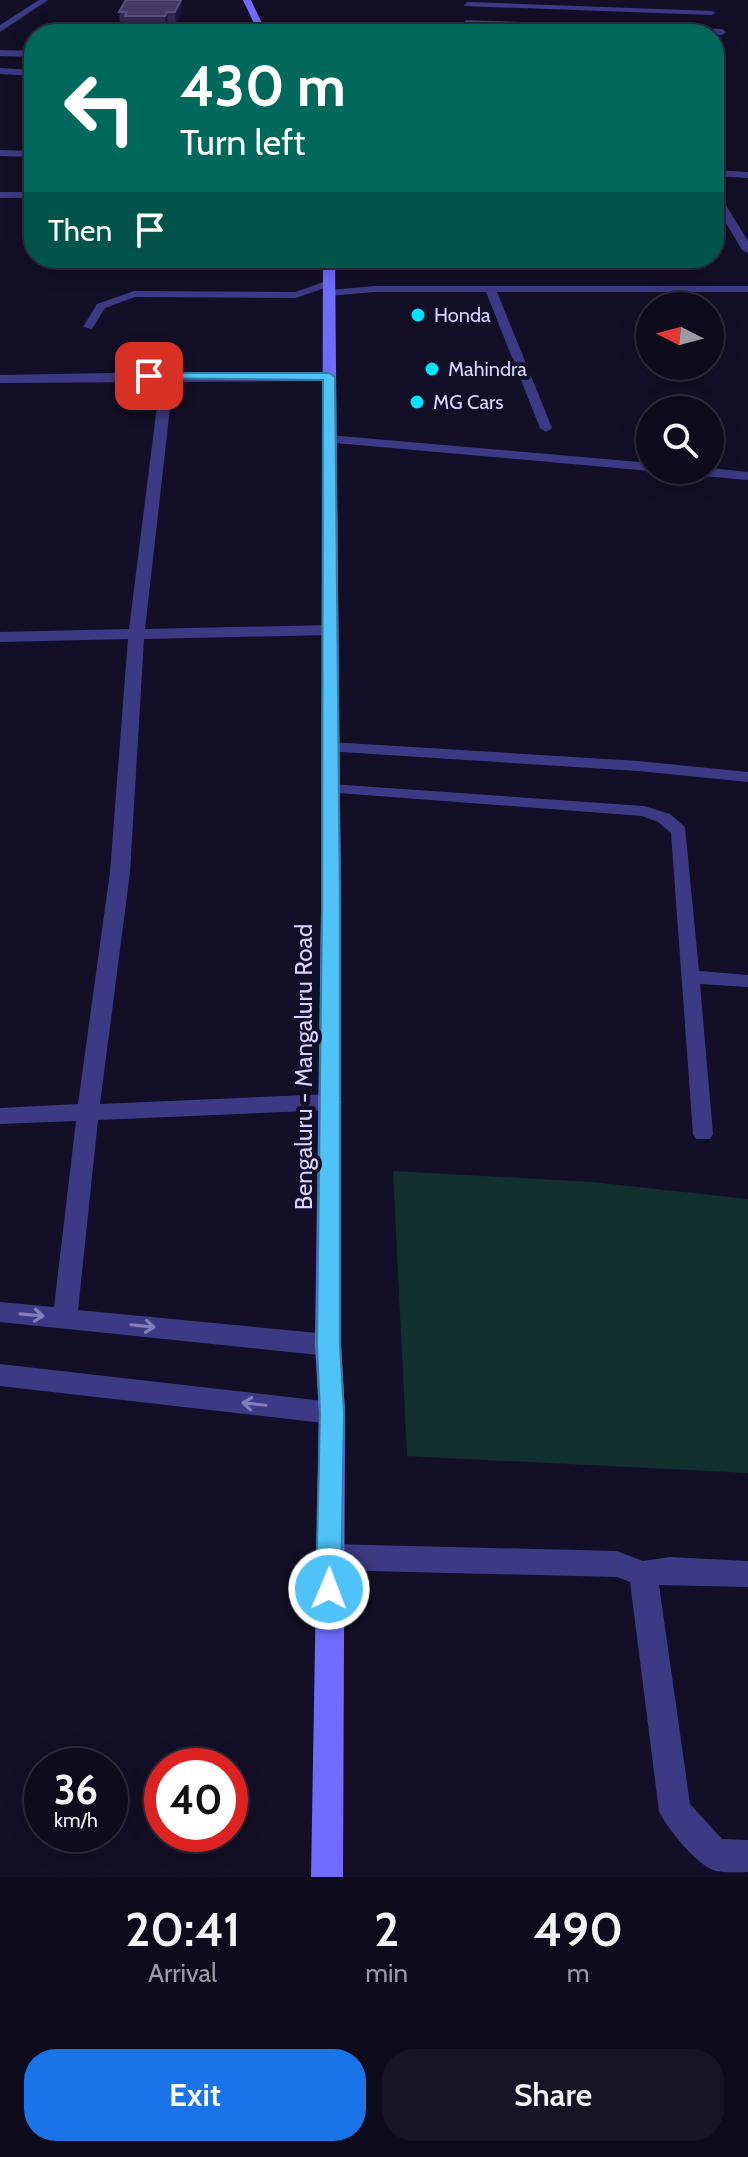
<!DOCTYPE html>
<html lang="en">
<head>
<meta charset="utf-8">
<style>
	:root { --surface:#0e0b1c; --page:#171425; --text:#f1f3f6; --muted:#9b9ba3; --line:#2e2b3b; --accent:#1a73e8 }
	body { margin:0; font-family:Cabin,sans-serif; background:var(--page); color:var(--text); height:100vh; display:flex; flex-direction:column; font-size:30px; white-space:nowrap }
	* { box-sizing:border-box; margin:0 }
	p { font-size:26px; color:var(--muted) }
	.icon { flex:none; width:44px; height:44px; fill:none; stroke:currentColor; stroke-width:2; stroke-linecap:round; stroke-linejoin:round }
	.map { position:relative; height:1877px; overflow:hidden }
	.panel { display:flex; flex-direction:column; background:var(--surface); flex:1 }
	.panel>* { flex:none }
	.hud { position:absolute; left:24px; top:24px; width:700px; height:244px; border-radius:32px; box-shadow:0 4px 20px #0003,0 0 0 2px var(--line); background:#00695c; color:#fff; overflow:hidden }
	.needle { width:52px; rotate:276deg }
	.buttons { position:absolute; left:636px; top:292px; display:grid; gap:16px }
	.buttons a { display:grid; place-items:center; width:88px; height:88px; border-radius:50%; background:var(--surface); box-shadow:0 4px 20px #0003,0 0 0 2px var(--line); font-size:40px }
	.speed { position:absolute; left:24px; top:1748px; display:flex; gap:16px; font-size:40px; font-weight:700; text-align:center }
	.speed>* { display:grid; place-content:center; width:104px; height:104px; border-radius:50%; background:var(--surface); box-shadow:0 4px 20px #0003,0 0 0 2px var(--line); line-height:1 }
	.speed small { font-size:20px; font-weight:400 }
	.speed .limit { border:12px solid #d22; background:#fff; color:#111 }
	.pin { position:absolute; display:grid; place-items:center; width:68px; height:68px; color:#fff; margin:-34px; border-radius:16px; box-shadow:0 4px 12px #0006 }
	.me { position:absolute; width:88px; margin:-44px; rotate:1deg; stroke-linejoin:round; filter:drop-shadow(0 0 6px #0008) }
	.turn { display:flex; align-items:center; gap:28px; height:168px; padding:0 24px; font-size:36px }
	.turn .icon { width:104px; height:104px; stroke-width:2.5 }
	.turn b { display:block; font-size:56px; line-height:68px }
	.then { display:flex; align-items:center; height:76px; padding:0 24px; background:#0003; gap:16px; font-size:30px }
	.eta { display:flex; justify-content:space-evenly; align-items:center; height:136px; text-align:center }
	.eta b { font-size:48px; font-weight:600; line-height:56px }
	.action { display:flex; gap:16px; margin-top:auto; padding:16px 24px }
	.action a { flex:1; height:92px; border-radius:32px; background:var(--accent); color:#fff; font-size:32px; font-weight:600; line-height:92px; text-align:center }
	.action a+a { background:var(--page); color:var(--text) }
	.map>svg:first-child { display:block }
	.green { fill:#12302f }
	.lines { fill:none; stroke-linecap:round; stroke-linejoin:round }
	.lane { fill:#3d3a85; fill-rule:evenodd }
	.street { fill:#3d3a85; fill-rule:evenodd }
	.secondary { fill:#6f6bff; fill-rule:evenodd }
	.wall { fill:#312854 }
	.shaded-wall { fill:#1d163a }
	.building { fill:#433a66; stroke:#5a527e; stroke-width:2 }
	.oneway { stroke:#837fbc }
	.route { fill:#4fc3f7; stroke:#337fa1; stroke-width:2 }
	.poi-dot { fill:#00e5ff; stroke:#130f26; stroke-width:3 }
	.labels { text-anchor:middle; stroke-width:8; stroke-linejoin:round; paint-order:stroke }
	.far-poi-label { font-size:20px; fill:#d9d4ff; stroke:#130f26; text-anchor:start }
	.street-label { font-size:24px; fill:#d9d4ff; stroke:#130f26 }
</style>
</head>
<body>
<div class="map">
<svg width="748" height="1877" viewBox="0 0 748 1877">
	<rect width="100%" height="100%" fill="#130f26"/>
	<!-- green -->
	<path class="green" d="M393,1171L593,1182L748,1199V1473L407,1456Z"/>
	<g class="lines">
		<!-- lane -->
		<path class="lane" d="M0,150L34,151V157L0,156Z
			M0,192H34V198H0Z
			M329,280L334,283L333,285L296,298L135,297L105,308L92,329L83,327L97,304L134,291L295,292Z
			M374,286H748V292H497L552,428L546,432L540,428L486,292H374L329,296L324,293L329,290Z
			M331,784L644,806L670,814L685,827L699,971L748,975V987L700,984L713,1134L710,1139H696L693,1134L671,833L658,822L642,816L325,792L323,789L325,786Z"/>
		<!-- street -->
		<path class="street" d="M39,0H48L0,32V25Z
			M467,2L712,11L716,13L712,15L464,6Z
			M466,20L722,29L726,32L722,35L463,24Z
			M0,50L34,51V57L0,56Z
			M0,68L34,70V76L0,74Z
			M714,170L748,172V178L714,176Z
			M714,191L719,194L748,241V253L742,250L714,203Z
			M167,372L329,373L335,377L329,381L173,382L145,629L330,625L338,630L330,635L144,639L130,872L100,1104L331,1094L339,1096L342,1102L339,1108L331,1110L98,1120L78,1310L328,1334L337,1337L341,1345L337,1353L328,1356L0,1322V1302L54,1307L76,1121L0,1124V1108L78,1104L110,872L128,639L0,642V632L129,629L160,382L0,383V375Z
			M329,435L650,463V470H655L650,471L324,442L322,439Z
			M710,468L748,472V480L679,474L672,470Z
			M331,742L638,761L748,772V782L638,771L325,751L322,747Z
			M0,1364L332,1402L341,1405L345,1413L341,1421L332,1424L0,1386Z
			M329,1544L617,1551L643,1561L670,1557L748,1561V1587L659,1585L690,1804L722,1839L748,1840V1872C738,1872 726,1873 716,1871C698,1867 666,1827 659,1811L630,1582L617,1577L329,1570L319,1566L315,1557L319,1548Z"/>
		<!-- secondary -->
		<path class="secondary" d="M243,0H251L267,34H259Z
			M323,258H335L341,910V1345L345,1413L343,1877H311L319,1413L315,1345L321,910Z"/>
	</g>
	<!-- wall -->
	<path class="wall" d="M181,0L182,11L176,24H168L166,28H126L125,24H120L119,12Z"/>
	<!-- shaded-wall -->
	<path class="shaded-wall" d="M181,0L182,11L176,24L175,12Z
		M167,12L168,24L166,28L165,16Z"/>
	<!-- building -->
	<path class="building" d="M126,0H181L175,12H167L165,16H125L127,12H119Z"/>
	<!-- one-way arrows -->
	<defs><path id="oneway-shaft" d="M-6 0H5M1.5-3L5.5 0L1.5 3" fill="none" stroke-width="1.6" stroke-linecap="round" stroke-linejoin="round" transform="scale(2)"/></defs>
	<g class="oneway">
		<use href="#oneway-shaft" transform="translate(32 1315) rotate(5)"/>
		<use href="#oneway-shaft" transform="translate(143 1326) rotate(6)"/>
		<use href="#oneway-shaft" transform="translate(254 1404) rotate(-174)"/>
	</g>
	<!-- route -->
	<path class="route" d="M149,373H329L335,377L340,910V1345L344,1413L341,1589L338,1598L329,1602L319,1598L316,1589L320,1413L317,1345L322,910L323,380L145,378V374Z"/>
	<!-- markers -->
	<g class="poi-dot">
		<circle cx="418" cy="315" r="8"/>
		<circle cx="432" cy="369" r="8"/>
		<circle cx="417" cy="402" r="8"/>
	</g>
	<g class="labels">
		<!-- far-poi labels -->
		<g class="far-poi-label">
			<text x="434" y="322">Honda</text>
			<text x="448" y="376">Mahindra</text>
			<text x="433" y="409">MG Cars</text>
		</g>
		<!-- street labels -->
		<g class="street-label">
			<text transform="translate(304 1067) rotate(-90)" y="8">Bengaluru - Mangaluru Road</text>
		</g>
	</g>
</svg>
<div class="buttons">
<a><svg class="needle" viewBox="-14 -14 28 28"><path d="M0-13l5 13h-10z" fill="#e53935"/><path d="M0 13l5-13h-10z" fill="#9b9ba3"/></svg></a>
<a><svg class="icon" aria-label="search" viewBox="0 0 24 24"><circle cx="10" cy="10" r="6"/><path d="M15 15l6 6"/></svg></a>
</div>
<div class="speed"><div>36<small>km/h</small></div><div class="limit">40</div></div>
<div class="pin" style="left:149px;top:376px;background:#d93025"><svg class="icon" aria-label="arrive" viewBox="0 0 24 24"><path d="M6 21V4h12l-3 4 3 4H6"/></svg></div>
<svg class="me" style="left:329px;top:1589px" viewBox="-20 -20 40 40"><circle r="17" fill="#4fc3f7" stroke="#fff" stroke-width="3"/><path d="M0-11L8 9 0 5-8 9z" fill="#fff"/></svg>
<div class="hud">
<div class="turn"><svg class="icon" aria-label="left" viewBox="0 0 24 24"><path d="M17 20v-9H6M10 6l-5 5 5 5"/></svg><div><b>430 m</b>Turn left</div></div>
<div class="then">Then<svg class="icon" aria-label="arrive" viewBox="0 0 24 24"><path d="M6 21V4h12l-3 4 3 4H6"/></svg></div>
</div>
</div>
<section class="panel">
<div class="eta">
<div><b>20:41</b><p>Arrival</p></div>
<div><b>2</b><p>min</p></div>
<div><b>490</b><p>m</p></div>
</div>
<div class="action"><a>Exit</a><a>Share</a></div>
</section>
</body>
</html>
